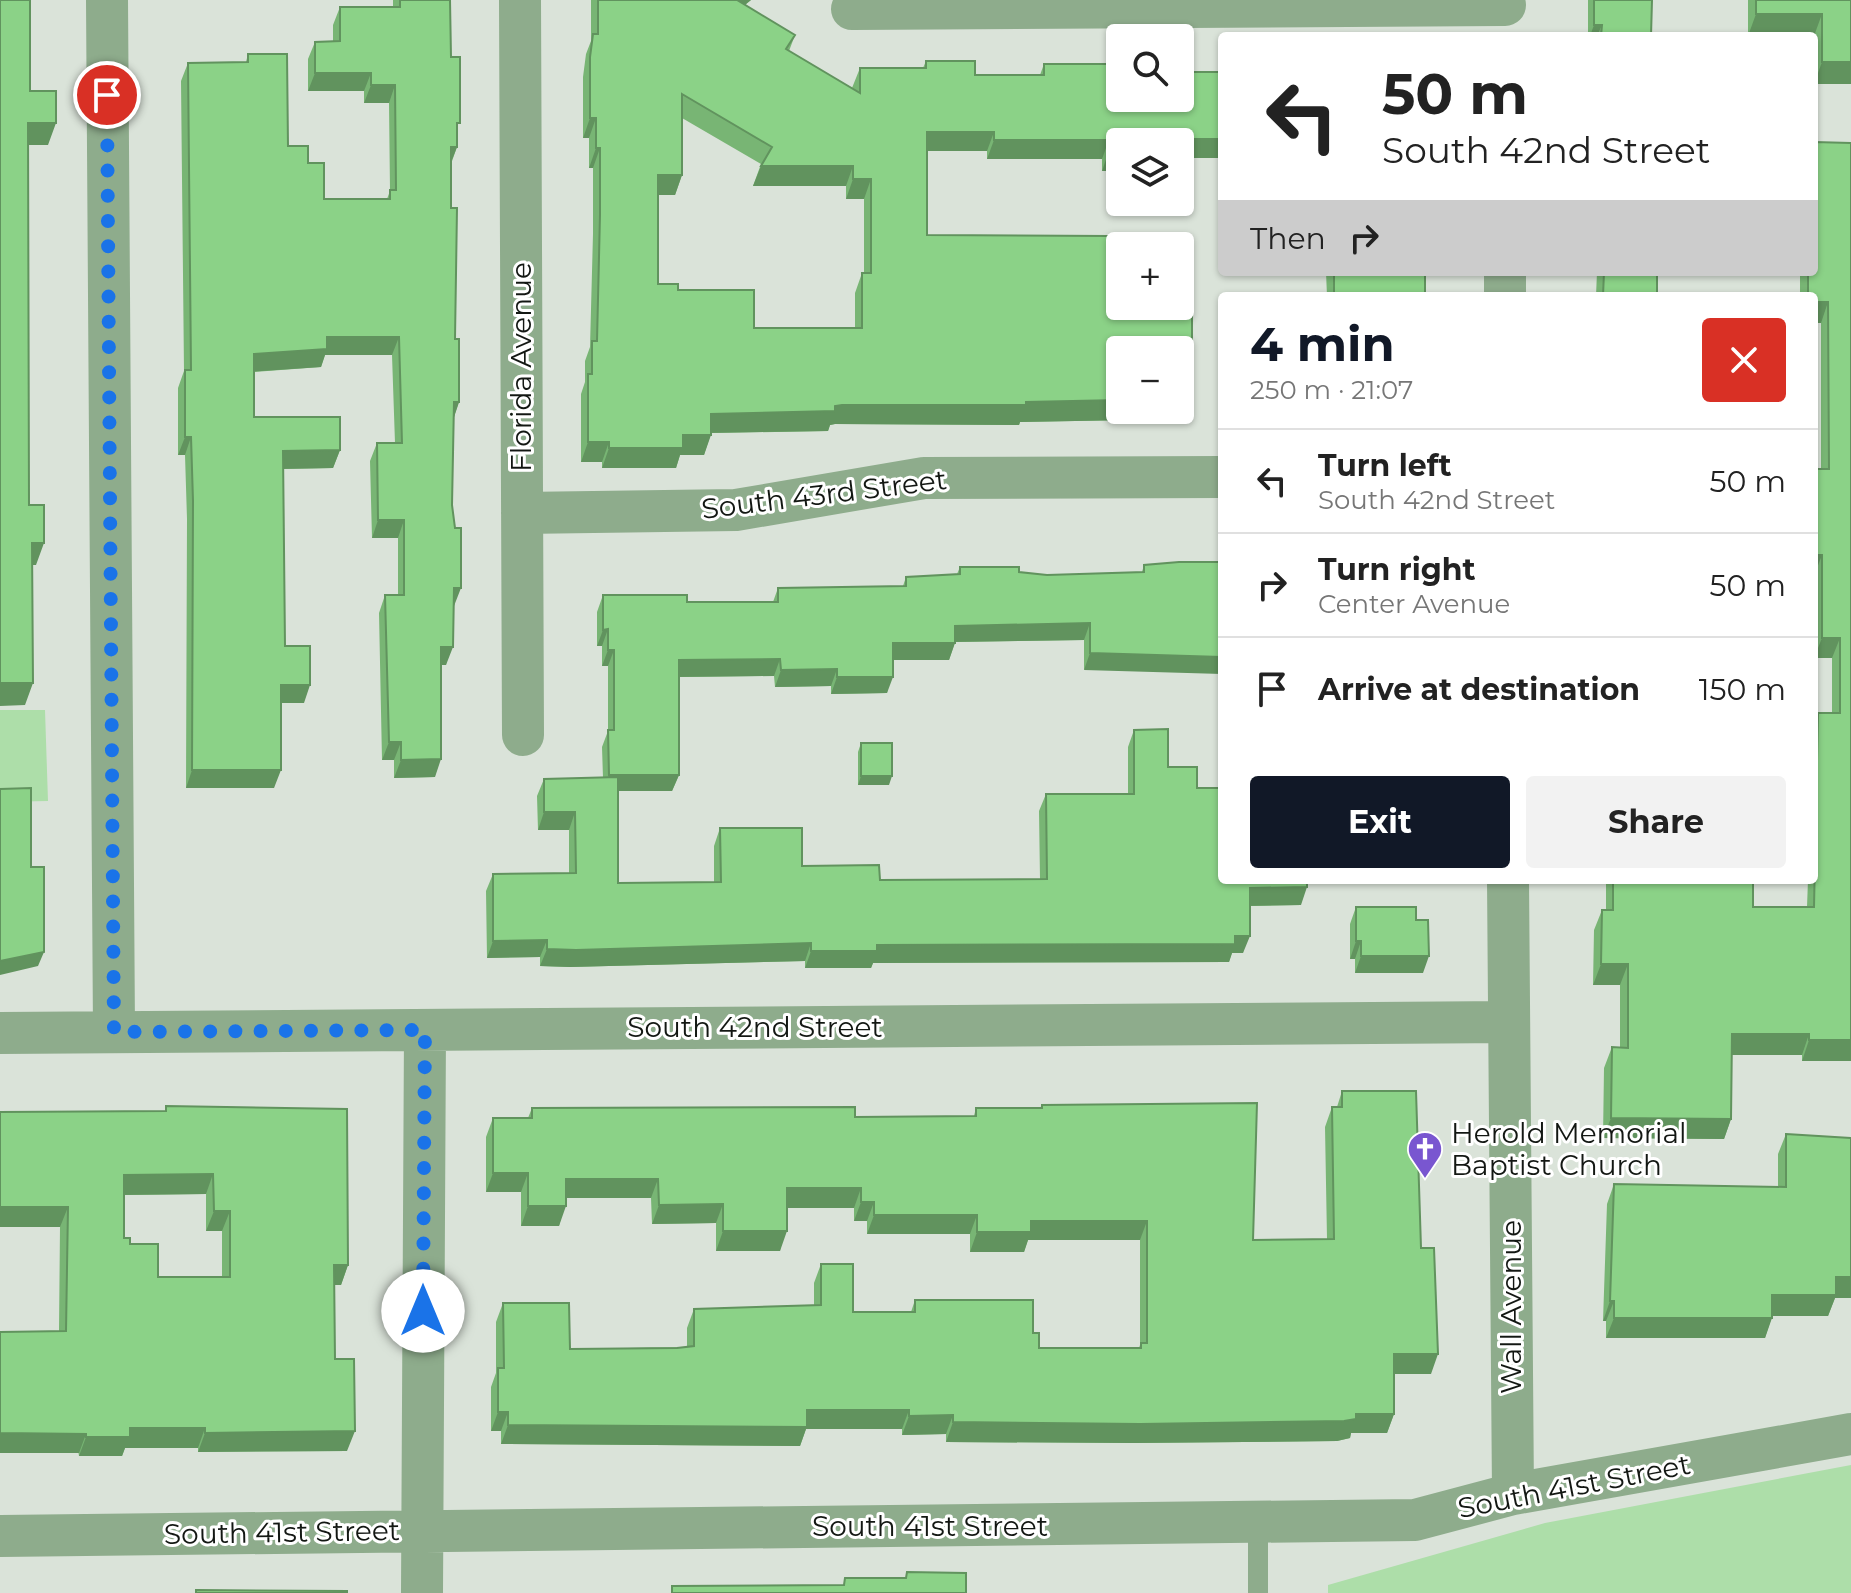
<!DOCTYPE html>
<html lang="en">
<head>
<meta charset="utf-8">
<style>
	:root { --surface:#fff; --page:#f2f2f2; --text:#222; --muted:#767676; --line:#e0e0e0; --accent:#111827 }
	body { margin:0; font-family:Montserrat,sans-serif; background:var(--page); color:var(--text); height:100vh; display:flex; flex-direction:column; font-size:30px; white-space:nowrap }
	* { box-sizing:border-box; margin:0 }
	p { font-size:26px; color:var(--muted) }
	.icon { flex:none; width:44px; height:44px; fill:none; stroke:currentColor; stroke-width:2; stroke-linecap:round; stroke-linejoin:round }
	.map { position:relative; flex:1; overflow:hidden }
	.side { position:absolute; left:1218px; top:292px; width:600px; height:592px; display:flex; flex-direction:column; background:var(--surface); border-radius:8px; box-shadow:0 2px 6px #0004 }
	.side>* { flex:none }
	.hud { position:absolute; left:1218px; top:32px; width:600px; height:244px; border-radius:8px; box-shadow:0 2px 6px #0004; background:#fff; color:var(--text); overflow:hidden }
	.controls { position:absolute; left:1106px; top:24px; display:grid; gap:16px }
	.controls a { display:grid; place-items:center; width:88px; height:88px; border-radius:8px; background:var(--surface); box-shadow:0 2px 6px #0004; font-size:40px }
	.pin { position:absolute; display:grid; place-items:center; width:68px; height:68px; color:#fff; margin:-34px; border:4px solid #fff; border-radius:50%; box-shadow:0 2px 8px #0007 }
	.me { position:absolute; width:88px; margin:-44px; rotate:0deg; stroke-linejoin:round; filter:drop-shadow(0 0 6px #0008) }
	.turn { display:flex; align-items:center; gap:28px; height:168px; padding:0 32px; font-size:36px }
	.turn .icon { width:104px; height:104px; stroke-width:2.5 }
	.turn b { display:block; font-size:56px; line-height:68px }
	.then { display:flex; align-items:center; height:76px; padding:0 32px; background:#0003; gap:16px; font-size:30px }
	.round { display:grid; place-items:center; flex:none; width:84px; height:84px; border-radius:8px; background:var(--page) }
	.overview { display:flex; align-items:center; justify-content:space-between; height:136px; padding:0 32px }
	h1 { font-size:48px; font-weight:700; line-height:60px; color:var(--accent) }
	.cta { display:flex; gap:16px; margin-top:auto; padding:16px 32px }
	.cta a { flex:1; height:92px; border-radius:8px; background:var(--accent); color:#fff; font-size:32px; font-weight:700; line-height:92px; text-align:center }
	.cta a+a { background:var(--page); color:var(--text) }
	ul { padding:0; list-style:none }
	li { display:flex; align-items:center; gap:24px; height:104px; padding:0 32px; border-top:2px solid var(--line) }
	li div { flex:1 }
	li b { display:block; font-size:30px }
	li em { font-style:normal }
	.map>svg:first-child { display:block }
	.green { fill:#addea9 }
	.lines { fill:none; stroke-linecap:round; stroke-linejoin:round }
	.service { stroke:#8eac8c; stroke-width:20 }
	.minor { stroke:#8eac8c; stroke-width:42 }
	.wall { fill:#78b574; fill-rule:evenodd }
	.shaded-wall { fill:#61935e }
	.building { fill:#8bd287; stroke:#61935e; stroke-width:2; fill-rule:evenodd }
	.route { stroke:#1a73e8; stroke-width:14; stroke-dasharray:0 25.2 }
	.labels { text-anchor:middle; stroke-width:6; stroke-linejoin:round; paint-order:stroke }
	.street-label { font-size:28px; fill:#131713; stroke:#fff }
	.poi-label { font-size:28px; fill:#131713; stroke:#fff; text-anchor:start }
</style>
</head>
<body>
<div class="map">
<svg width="1851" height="1593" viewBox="0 0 1851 1593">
	<rect width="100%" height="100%" fill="#dae3d9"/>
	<!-- green -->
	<path class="green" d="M0,710H45L48,801L0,802Z
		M1851,1465V1593H1328V1585L1545,1523Z"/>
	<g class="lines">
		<!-- service -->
		<path class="service" d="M1258,1593V1524"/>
		<!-- minor -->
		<path class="minor" d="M107,0L114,1032
			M520,0L523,735
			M852,9L1505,5
			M1505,272V296
			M522,513L736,510L924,478L1222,477
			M1508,880L1513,1494
			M0,1033L1509,1022
			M0,1536L1415,1520L1513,1494L1851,1434
			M422,1593L425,1030"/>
	</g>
	<!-- wall -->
	<path class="wall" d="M393,0H450L451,57L457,133V147L451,164V208L455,339L459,402L454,417L452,505L454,606L446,665H441L435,777L394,778V760H382L379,613L385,595H398V538H372L370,461L377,443H395L392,355H325L321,367L254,372V417L340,450L333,468L283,469L285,646L304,703H281L274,788H186L187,519L185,455H178V388L184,371L181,81L188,63L246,62L248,54L288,146L308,163L324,199H387L390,191L389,103H364V91H308V59L315,42L333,41V25L340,7H393Z
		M591,0H751L745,5L795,35L789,51L852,88L860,68H923L926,61L975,75H1040L1044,64L1222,158H1180V142L1120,175H1107V171H1102V159H987V151H927V235L1108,310L1185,419L1020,422L1019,425L835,424L830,425L828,431L711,433L704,455H680L676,468H602V462H581V394L585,382V361L590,347L593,234V168H589V138H583V77L586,54L591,41ZM682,118L761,164L753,186H846V199H864V273H862L855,293V328H754L678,290L658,284V195H675L682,175Z
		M1588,0H1652L1651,36H1588Z
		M1748,0H1851V84H1814V36H1748Z
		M1851,143V1061H1802V1055H1732L1731,1119L1724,1139L1603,1138L1604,1068L1612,1047L1620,1048V985H1593L1594,930L1602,910H1606V880H1753V907H1807L1808,880H1814V726L1818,713H1832V658H1814V474L1816,469H1821V323L1814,296H1800V272H1814Z
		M1326,272H1425V296H1327Z
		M1597,272H1657V296H1596Z
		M1179,562L1084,670V640L955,642L949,660H893L887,693L831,694V686L775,687L774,676L679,677V775L672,791H618V883L714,882V846L720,828L802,866L880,880L1040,879L1039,811L1046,794H1128V747L1134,730L1168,767L1197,788L1222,880L1301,905L1250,906L1243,953H1232L1229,962L873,963L871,968H805V961L570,967L540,966V957L487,958L486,891L493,874L569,873V830H538L537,796L544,779L603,778L602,747L608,731V666H602V646H597V612L603,595L687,602H773L778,588L903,586L906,577L957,574L960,567L1047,575L1142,572L1144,565Z
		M861,743L889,785H858V752Z
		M1356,907L1416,920L1423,973H1355V959H1350V924Z
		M1342,1091L1421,1248L1431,1374H1394V1414L1387,1433H1351L1350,1438L1337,1441L1133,1443L946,1442V1434L902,1435V1429H806L800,1446L501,1444V1431H491V1387L496,1373V1322L503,1303L570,1349L687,1347V1328L694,1309L814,1305V1283L821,1264L853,1312H911L915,1300L1033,1333L1039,1348H1139L1140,1345V1240H1028L1024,1252H970V1234H867V1221H854V1208H787L780,1251H716V1223L652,1224L651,1198H566L559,1226H521V1192H486V1137L493,1118H528L532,1108L855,1117L974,1116L976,1108H1040L1042,1105L1253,1240L1327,1239L1325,1127L1332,1107H1337Z
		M166,1106L348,1265L341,1285H334L335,1359L347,1451L198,1452V1448H125L122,1456H79L59,1331L60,1227H0L37,1113L165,1111ZM206,1194V1231H222V1277H158L124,1238V1195Z
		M1786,1134L1851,1298H1835L1828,1316H1772L1765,1338H1606V1321H1603L1607,1204L1614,1184L1778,1187V1154Z"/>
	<!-- shaded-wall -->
	<path class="shaded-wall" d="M734,0H751L727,19Z
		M1756,14H1822L1814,36H1748Z
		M1594,25H1602L1597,36H1590Z
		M1822,62H1851V84H1814Z
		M315,73H371L364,91H308Z
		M371,85H395L389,103H364Z
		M590,118H596L589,138H583Z
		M28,123H56L48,145H20Z
		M927,132H994L987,151H920Z
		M1163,139H1222V158H1180V142H1161Z
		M994,140H1109L1102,159H987Z
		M451,147H457L450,165Z
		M596,148H600L593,168H589Z
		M1109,151H1114L1107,171H1102Z
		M1114,156H1120V175H1107Z
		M761,166H853L846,186H753Z
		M658,175H682L675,195H651Z
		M853,179H871L864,199H846Z
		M1814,302H1828L1821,323H1814Z
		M327,337H399L392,355H325L321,367L247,372L254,354Z
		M1180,399H1192L1185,419L1020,422L1019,425L835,424L830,425L828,431L704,433L711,414L842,405L1120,400V410H1180Z
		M454,402H459L453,420Z
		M683,435H711L704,455H680L676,468H602L609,448Z
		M185,437H191L185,455H178Z
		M588,442H609L602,462H581Z
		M340,450L333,468L276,469L283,451Z
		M378,520H404L398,538H372Z
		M32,543H44L36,565H24Z
		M1816,555H1822L1814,576V562Z
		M454,588H461L454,606H447Z
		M1090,623L1084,640L949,642L955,626Z
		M608,629L602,646H597L603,630Z
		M1822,638H1840L1832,658H1814Z
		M893,643H955L949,660H887Z
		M441,647H453L446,665H435Z
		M608,650H614L608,666H602Z
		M1090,653L1222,657V674L1084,670Z
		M780,659L774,676L672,677L679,660Z
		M837,669L831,686L775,687L781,670Z
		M837,677H893L887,693L831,694Z
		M0,683H33L25,705L0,706Z
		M281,685H310L304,703H274Z
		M389,742H401L394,760H382Z
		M441,759L435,777L394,778L401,760Z
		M192,770H281L274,788H186Z
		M609,775H679L672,791H603Z
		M861,776H892L889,785H858Z
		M544,812H575L569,830H538Z
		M1307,887L1301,905L1243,906L1250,888Z
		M1250,936L1243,953H1232L1229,962L873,963L871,968H805L811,951L877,945Z
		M547,940L540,957L487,958L493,941Z
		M1356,941H1361L1355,959H1350Z
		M811,943L805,961L570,967L540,966L547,949Z
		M44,952L38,966L0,975V961Z
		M1361,956H1429L1423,973H1355Z
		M1601,964H1628L1620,985H1593Z
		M1732,1034H1809L1802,1055H1724Z
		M1809,1040H1851V1061H1802Z
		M1611,1118L1731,1119L1724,1139L1603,1138Z
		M493,1173H528L521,1192H486Z
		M213,1174L206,1194L117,1195L124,1175Z
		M566,1179H658L651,1198H559Z
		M787,1188H861L854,1208H780Z
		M861,1202H874L867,1221H854Z
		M723,1204L716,1223L652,1224L659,1205Z
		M528,1206H566L559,1226H521Z
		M0,1207H68L60,1227H0Z
		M214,1211H230L222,1231H206Z
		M874,1215H977L970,1234H867Z
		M1031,1221H1147L1140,1240H1028L1024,1252H970L977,1232Z
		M723,1231H787L780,1251H716Z
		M334,1265H348L341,1285H326Z
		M1836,1277H1851V1298H1835L1828,1316H1765L1772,1295Z
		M1610,1301H1614L1606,1321H1603Z
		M1614,1318H1772L1765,1338H1606Z
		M1394,1354H1438L1431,1374H1387Z
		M807,1410H909L902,1429H806L800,1446L501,1444L508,1425Z
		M498,1412H508L501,1431H491Z
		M1356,1414H1394L1387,1433H1351L1350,1438L1337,1441L1133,1443L946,1442L953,1422Z
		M953,1415L946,1434L902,1435L909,1416Z
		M130,1428H205L198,1448H125L122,1456H79L86,1437Z
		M355,1431L347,1451L198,1452L205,1433Z
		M0,1433L86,1434L79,1453H0Z"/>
	<!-- building -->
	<path class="building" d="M0,0H30V91H56V123H28L29,505H44V543H32L33,683H0Z
		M400,0H450L451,57H460V123H457V147H451V208H457L455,339H459V402H454L452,505L455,528H461V588H454L453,647H441V759L401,760V742H389L385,595H404V520H378L377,443H402L399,337H327V349L254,354V417H340V450L283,451L285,646H310V685H281V770H192L193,501L191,437H185V370H191L188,63L248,62V54H287L288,146H308V163H324V199H390V190H396L395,85H371V73H315V42L340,41V7H400Z
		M598,0H737L795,35L786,49L860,93V68H926V61H975V75H1044V64H1120V98H1180V72H1222V139H1163V142H1120V156H1114V151H1109V140H994V132H927V235L1108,236V310H1192V399H1180V350H1120V400L1026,402V405H842L835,406V411L711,414V435H683V448H609V442H588V374H592V341H597L600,215V148H596V118H590V57L593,34H598ZM682,94L772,147L761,166H853V179H871V273H862V328H754V290H678V284H658V175H682Z
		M1594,0H1652L1651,36H1601L1602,25H1594Z
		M1756,0H1851V62H1822V14H1756Z
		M1814,142L1851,143V1040H1809V1034H1732L1731,1119L1611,1118L1612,1047L1628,1048V964H1601L1602,910H1613V880H1753V907H1814L1818,713H1840V638H1822V555H1816V469H1829L1828,302H1814V296H1808V272H1814Z
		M1334,272H1425V296H1334Z
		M1604,272H1657V296H1603Z
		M1179,562H1222V657L1090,653V623L955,626V643H893V677H837V669L781,670L780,659L679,660V775H609L608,730H614V650H608V629L603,630V595H687V602H778V588L906,586V577L960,574V567H1019V572L1047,575L1144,572V565Z
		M1168,729V767H1197V788H1222V880H1307V887L1250,888V936H1235V944L877,945V951H811V943L576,950L547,949V940L493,941V874L576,873L575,812H544V779L618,777V883L721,882L720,828H802V866L879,865L880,880L1047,879L1046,794H1134V730Z
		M861,743H892V776H861Z
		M31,788V867H44V952L0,961V789Z
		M1356,907H1416V920H1428L1429,956H1361V941H1356Z
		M1342,1091H1416L1421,1248H1434L1438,1354H1394V1414H1356V1419L1344,1421L1140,1424L953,1422V1415L909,1416V1410H807V1427L508,1425V1412H498V1368H504L503,1303H569L570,1349L677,1348L694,1346V1309L821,1305V1264H853V1312H915V1300H1033V1333H1039V1348H1141V1343H1147V1221H1031V1232H977V1215H874V1202H861V1188H787V1231H723V1204L659,1205L658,1179H566V1206H528V1173H493V1118H532V1108L855,1107V1117L976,1116V1108H1042V1105L1257,1103L1253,1240L1334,1239L1332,1107H1342Z
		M166,1106L347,1109L348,1265H334L335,1359H354L355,1431L205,1433V1428H130V1437H86V1434L0,1433V1332L66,1331L68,1207H0V1112L166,1111ZM213,1174L214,1211H230V1277H158V1244H130V1238H124V1175Z
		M1786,1134L1851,1138V1277H1836V1295H1772V1318H1614V1301H1610L1614,1184L1786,1187Z
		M907,1572L966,1573V1593H672V1586L844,1585L845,1578H906Z
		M196,1590L347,1591V1593H196Z"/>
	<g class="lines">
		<!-- route -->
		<path class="route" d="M107,95L114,1032L425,1030L423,1311"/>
	</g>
	<!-- icons -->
	<defs>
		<symbol id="church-pin" viewBox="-11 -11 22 30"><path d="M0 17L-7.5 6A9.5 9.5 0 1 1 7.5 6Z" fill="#7956d0" stroke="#fff"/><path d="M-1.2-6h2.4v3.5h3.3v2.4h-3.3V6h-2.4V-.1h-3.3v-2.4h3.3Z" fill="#fff"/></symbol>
	</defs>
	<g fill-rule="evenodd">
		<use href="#church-pin" x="1405" y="1129" width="40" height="54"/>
	</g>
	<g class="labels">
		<!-- street labels -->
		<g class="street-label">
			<text transform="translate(521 367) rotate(-90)" y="10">Florida Avenue</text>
			<text transform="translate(824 494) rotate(-7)" y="10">South 43rd Street</text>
			<text x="755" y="1037">South 42nd Street</text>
			<text transform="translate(1511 1307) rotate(-90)" y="10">Wall Avenue</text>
			<text transform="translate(1574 1486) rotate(-11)" y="10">South 41st Street</text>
			<text x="930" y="1536">South 41st Street</text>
			<text transform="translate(282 1532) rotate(-1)" y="10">South 41st Street</text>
		</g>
		<!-- poi labels -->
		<g class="poi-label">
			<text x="1451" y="1143">Herold Memorial<tspan x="1451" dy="32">Baptist Church</tspan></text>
		</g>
	</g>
</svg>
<div class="controls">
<a><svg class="icon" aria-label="search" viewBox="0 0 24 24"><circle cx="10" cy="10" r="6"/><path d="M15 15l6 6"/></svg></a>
<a><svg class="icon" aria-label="layers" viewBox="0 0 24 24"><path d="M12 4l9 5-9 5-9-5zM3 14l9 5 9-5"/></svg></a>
<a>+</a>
<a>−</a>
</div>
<div class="pin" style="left:107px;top:95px;background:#d93025"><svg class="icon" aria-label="arrive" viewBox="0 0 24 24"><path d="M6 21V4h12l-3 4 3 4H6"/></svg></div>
<svg class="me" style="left:423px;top:1311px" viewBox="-20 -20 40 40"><circle r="19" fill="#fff"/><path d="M0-13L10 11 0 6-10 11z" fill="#1a73e8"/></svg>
<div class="hud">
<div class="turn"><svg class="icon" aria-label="left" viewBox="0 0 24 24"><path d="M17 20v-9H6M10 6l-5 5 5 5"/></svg><div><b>50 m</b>South 42nd Street</div></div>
<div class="then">Then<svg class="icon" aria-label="right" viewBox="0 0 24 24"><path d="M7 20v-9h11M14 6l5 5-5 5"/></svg></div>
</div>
<section class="side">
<div class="overview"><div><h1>4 min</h1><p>250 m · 21:07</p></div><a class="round" style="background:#d93025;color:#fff"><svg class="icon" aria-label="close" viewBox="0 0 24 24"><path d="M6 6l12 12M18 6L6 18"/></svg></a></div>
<ul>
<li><svg class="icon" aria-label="left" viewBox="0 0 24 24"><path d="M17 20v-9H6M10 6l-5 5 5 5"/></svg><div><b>Turn left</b><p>South 42nd Street</p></div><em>50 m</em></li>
<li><svg class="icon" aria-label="right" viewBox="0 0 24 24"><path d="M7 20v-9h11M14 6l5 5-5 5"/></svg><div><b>Turn right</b><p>Center Avenue</p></div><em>50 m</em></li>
<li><svg class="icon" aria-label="arrive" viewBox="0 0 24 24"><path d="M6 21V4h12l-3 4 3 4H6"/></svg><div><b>Arrive at destination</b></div><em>150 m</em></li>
</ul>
<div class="cta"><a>Exit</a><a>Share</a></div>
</section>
</div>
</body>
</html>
